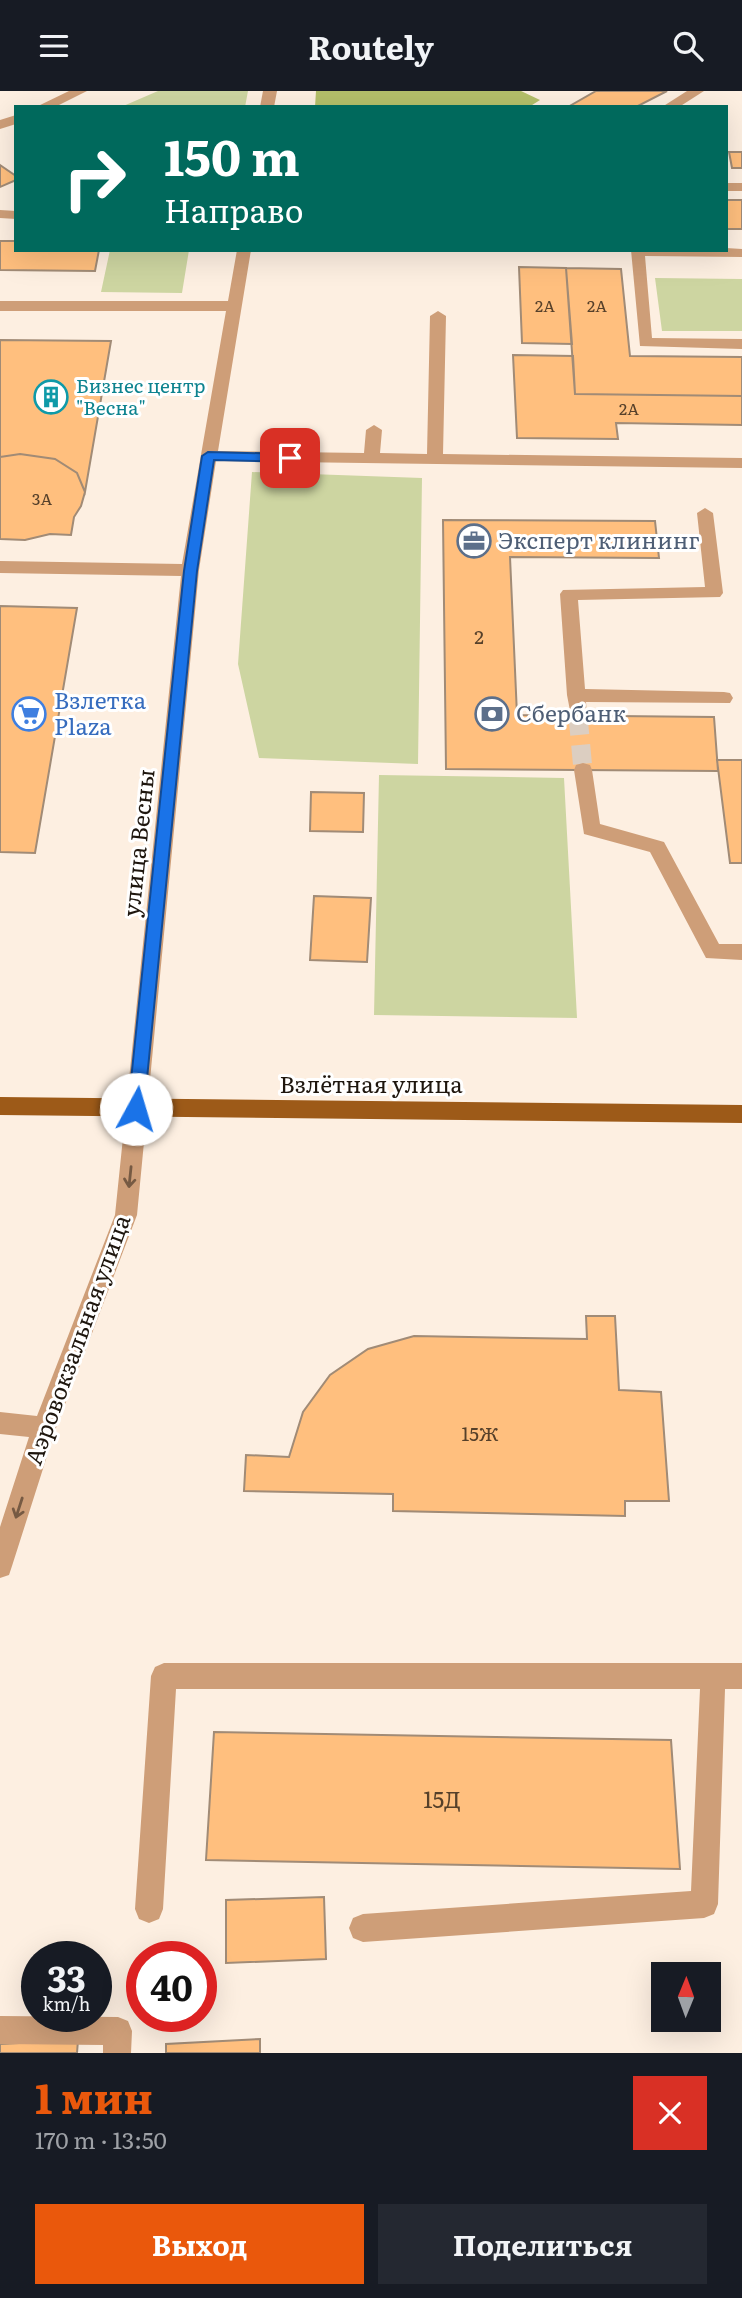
<!DOCTYPE html>
<html lang="ru">
<head>
<meta charset="utf-8">
<style>
	:root { --surface:#171b24; --page:#242831; --text:#f1f3f6; --muted:#9ea1a6; --accent:#ea580c }
	body { margin:0; font-family:Literata,serif; background:var(--page); color:var(--text); height:100vh; display:flex; flex-direction:column; font-size:26px; white-space:nowrap }
	* { box-sizing:border-box; margin:0 }
	p { font-size:23px; color:var(--muted) }
	.icon { flex:none; width:38px; height:38px; fill:none; stroke:currentColor; stroke-width:2; stroke-linecap:round; stroke-linejoin:round }
	.map { position:relative; height:1962px; overflow:hidden }
	.drawer { display:flex; flex-direction:column; background:var(--surface); flex:1 }
	.drawer>* { flex:none }
	.banner { position:absolute; left:14px; top:14px; width:714px; height:147px; border-radius:0px; box-shadow:0 7px 28px #0002; background:#00695c; color:#fff; overflow:hidden }
	.needle { width:46px; rotate:1deg }
	.controls { position:absolute; left:651px; top:1871px; display:grid; gap:14px }
	.controls a { display:grid; place-items:center; width:70px; height:70px; border-radius:0px; background:var(--surface); box-shadow:0 7px 28px #0002; font-size:35px }
	.speed { position:absolute; left:21px; top:1850px; display:flex; gap:14px; font-size:35px; font-weight:700; text-align:center }
	.speed>* { display:grid; place-content:center; width:91px; height:91px; border-radius:50%; background:var(--surface); box-shadow:0 7px 28px #0002; line-height:1 }
	.speed small { font-size:18px; font-weight:400 }
	.speed .limit { border:10px solid #d22; background:#fff; color:#111 }
	.pin { position:absolute; display:grid; place-items:center; width:60px; height:60px; color:#fff; margin:-30px; border-radius:14px; box-shadow:0 4px 10px #0006 }
	.me { position:absolute; width:77px; margin:-38px; rotate:6deg; stroke-linejoin:round; filter:drop-shadow(0 0 5px #0008) }
	.turn { display:flex; align-items:center; gap:24px; height:147px; padding:0 35px; font-size:32px }
	.turn .icon { width:91px; height:91px; stroke-width:2.5 }
	.turn b { display:block; font-size:49px; line-height:60px }
	.round { display:grid; place-items:center; flex:none; width:74px; height:74px; border-radius:0px; background:var(--page) }
	.headline { display:flex; align-items:center; justify-content:space-between; height:119px; padding:0 35px }
	h1 { font-size:42px; font-weight:700; line-height:52px; color:var(--accent) }
	.primary-button { display:flex; gap:14px; margin-top:auto; padding:14px 35px }
	.primary-button a { flex:1; height:80px; border-radius:0px; background:var(--accent); color:#fff; font-size:28px; font-weight:700; line-height:80px; text-align:center }
	.primary-button a+a { background:var(--page); color:var(--text) }
	header { display:flex; justify-content:space-between; align-items:center; height:91px; padding:0 35px; background:var(--surface); font-size:32px; font-weight:700 }
	.map>svg:first-child { display:block }
	.green { fill:#cdd5a1 }
	.forest { fill:#b4bf6a }
	.building { fill:#ffbf7e; stroke:#a18b76; stroke-width:2 }
	.lines { fill:none; stroke-linecap:round; stroke-linejoin:round }
	.minor-tunnel { stroke:#dccec1; stroke-width:19; stroke-dasharray:19 10; stroke-linecap:butt }
	.minor { fill:#ce9e78; fill-rule:evenodd }
	.major { fill:#9d5a18; fill-rule:evenodd }
	.oneway { stroke:#765a43 }
	.route { fill:#1a73e8; stroke:#114b97; stroke-width:2 }
	.labels { text-anchor:middle; stroke-width:6; stroke-linejoin:round; paint-order:stroke }
	.far-number-label { font-size:16px; fill:#56402a }
	.far-culture-label { font-size:19px; fill:#0d838f; stroke:#fff; text-anchor:start }
	.number-label { font-size:19px; fill:#56402a }
	.service-label { font-size:23px; fill:#4e5e75; stroke:#fff; text-anchor:start }
	.shop-label { font-size:23px; fill:#366cbe; stroke:#fff; text-anchor:start }
	.street-label { font-size:23px; fill:#1e160e; stroke:#fff }
	.near-number-label { font-size:23px; fill:#56402a }
</style>
</head>
<body>
<header><svg class="icon" aria-label="menu" viewBox="0 0 24 24"><path d="M4 6h16M4 12h16M4 18h16"/></svg>Routely<svg class="icon" aria-label="search" viewBox="0 0 24 24"><circle cx="10" cy="10" r="6"/><path d="M15 15l6 6"/></svg></header>
<div class="map">
<svg width="742" height="1962" viewBox="0 0 742 1962">
	<rect width="100%" height="100%" fill="#fdefe1"/>
	<!-- green -->
	<path class="green" d="M158,0H248L245,16H121Z
		M110,159H189L182,202L101,201Z
		M655,187L742,188V240H662Z
		M252,381L422,387L418,673L259,667L238,573Z
		M379,684L564,687L577,927L374,924Z"/>
	<!-- forest -->
	<path class="forest" d="M316,0H521L540,9L529,16H315Z"/>
	<!-- building -->
	<path class="building" d="M596,0H667L636,16H568Z
		M729,61H742V77H732Z
		M0,74L16,85V89L0,96Z
		M726,109H742V138H726Z
		M0,150H16V159H99L95,180L0,179Z
		M519,176L566,177L572,253L522,252Z
		M566,177L621,178L630,265L742,266V305L575,303Z
		M0,249L111,250L85,401L77,382L55,368L20,363L0,366Z
		M513,264L573,265L575,303L742,305V334L616,332L618,348L517,347Z
		M20,363L55,368L77,382L85,401L81,415L74,426L71,444L50,443L25,449L0,448V366Z
		M443,429L655,430L659,467L510,466L517,624L714,626L718,680L446,678Z
		M0,515L77,517L35,762L0,761Z
		M717,669H742V772H730Z
		M311,701L364,702L363,741L310,740Z
		M314,805L371,807L367,871L310,869Z
		M586,1225H615L619,1299L661,1301L669,1410H625V1425L393,1420V1403L244,1400L246,1364L289,1366L303,1321L330,1284L368,1258L414,1245L587,1248Z
		M214,1641L671,1649L680,1778L206,1769Z
		M324,1806L326,1868L226,1872V1809Z
		M260,1948V1962H166V1953Z
		M78,1949L77,1962H0V1953Z"/>
	<g class="lines">
		<!-- minor-tunnel -->
		<path class="minor-tunnel" d="M578,625L583,679"/>
		<!-- minor -->
		<path class="minor" d="M69,0H87L55,16H36Z
			M263,0H277L274,16H260Z
			M687,0H704L679,16H662Z
			M16,24V33L0,38V29Z
			M726,92H742V100H726Z
			M0,119L16,120V128L0,127Z
			M726,157L742,158V166L645,165L652,247L742,248V258L640,255L631,159Z
			M237,159H251L218,360L364,362L366,339L374,334L382,339L380,362L427,363L430,225L438,220L446,225L443,363L742,367V377L216,370L199,479L137,1124L56,1337L12,1475L9,1484L0,1487V1436L29,1346L0,1343V1321L37,1325L115,1124L181,485L0,482V470L182,473L226,220H0V210H228Z
			M705,417L713,422L723,502L720,506L578,509L585,598L724,601L730,602L733,607L730,612L586,611L587,625L584,630H572L567,604L560,503L563,499L705,496L697,422Z
			M583,672L590,674L592,679L600,733L664,751L719,853H742V869L706,867L650,761L584,743L574,679L576,674Z
			M164,1572H742V1598H725L718,1813L714,1823L704,1827L363,1851L353,1847L349,1837L353,1827L363,1823L691,1800L700,1598H176L163,1818L159,1828L149,1832L139,1828L135,1818L151,1585L155,1576Z
			M0,1925L118,1926L128,1930L132,1940L131,1962H103V1954L0,1953Z"/>
		<!-- major -->
		<path class="major" d="M0,1006L742,1014V1032L0,1024Z"/>
	</g>
	<!-- one-way arrows -->
	<defs><path id="oneway-shaft" d="M-6 0H5M1.5-3L5.5 0L1.5 3" fill="none" stroke-width="1.6" stroke-linecap="round" stroke-linejoin="round" transform="scale(1.75)"/></defs>
	<g class="oneway">
		<use href="#oneway-shaft" transform="translate(130 1086) rotate(96)"/>
		<use href="#oneway-shaft" transform="translate(19 1417) rotate(108)"/>
	</g>
	<!-- route -->
	<path class="route" d="M208,361L290,363L296,367L290,371L214,369L197,480L144,1018L142,1023H131L128,1018L184,480L202,365Z"/>
	<!-- icons -->
	<defs>
		<symbol id="building-ring" viewBox="-11 -11 22 22"><circle r="9.5" fill="#fff" stroke="#0f9aa8" stroke-width="1.5"/><path d="M-4-6H4V6H1V3H-1V6H-4ZM-2.5-4.3h1.7v1.8h-1.7ZM.8-4.3h1.7v1.8H.8ZM-2.5-1h1.7V.8h-1.7ZM.8-1h1.7V.8H.8Z" fill="#0f9aa8"/></symbol>
		<symbol id="office-ring" viewBox="-11 -11 22 22"><circle r="9.5" fill="#fff" stroke="#5c6f8a" stroke-width="1.5"/><path d="M-6-3h4V-5.5h4V-3h4V5H-6ZM-1-4.5V-3h2v-1.5ZM-6 0V1H6V0Z" fill="#5c6f8a"/></symbol>
		<symbol id="supermarket-ring" viewBox="-11 -11 22 22"><circle r="9.5" fill="#fff" stroke="#3f7fe0" stroke-width="1.5"/><path d="M-6-5.5h2.5l.6 2H6L4.5 2H-2.5L-4.4-4H-6ZM-1.5 3.2a1.3 1.3 0 1 0 .1 0ZM3 3.2a1.3 1.3 0 1 0 .1 0Z" fill="#3f7fe0"/></symbol>
		<symbol id="bank-ring" viewBox="-11 -11 22 22"><circle r="9.5" fill="#fff" stroke="#5c6f8a" stroke-width="1.5"/><path d="M-6-4H6V4H-6ZM0-2.3a2.3 2.3 0 1 0 0 4.6a2.3 2.3 0 1 0 0-4.6Z" fill="#5c6f8a"/></symbol>
	</defs>
	<g fill-rule="evenodd">
		<use href="#building-ring" x="32" y="287" width="38" height="38"/>
		<use href="#office-ring" x="455" y="431" width="38" height="38"/>
		<use href="#supermarket-ring" x="10" y="604" width="38" height="38"/>
		<use href="#bank-ring" x="473" y="604" width="38" height="38"/>
	</g>
	<g class="labels">
		<!-- far-number labels -->
		<g class="far-number-label">
			<text x="545" y="221">2А</text>
			<text x="597" y="221">2А</text>
			<text x="629" y="324">2А</text>
			<text x="42" y="414">3А</text>
		</g>
		<!-- far-culture labels -->
		<g class="far-culture-label">
			<text x="76" y="302">Бизнес центр<tspan x="76" dy="22">"Весна"</tspan></text>
		</g>
		<!-- number labels -->
		<g class="number-label">
			<text x="479" y="553">2</text>
			<text x="480" y="1350">15Ж</text>
		</g>
		<!-- service labels -->
		<g class="service-label">
			<text x="498" y="458">Эксперт клининг</text>
			<text x="516" y="631">Сбербанк</text>
		</g>
		<!-- shop labels -->
		<g class="shop-label">
			<text x="54" y="618">Взлетка<tspan x="54" dy="26">Plaza</tspan></text>
		</g>
		<!-- street labels -->
		<g class="street-label">
			<text transform="translate(139 752) rotate(-84)" y="8">улица Весны</text>
			<text x="371" y="1002">Взлётная улица</text>
			<text transform="translate(78 1249) rotate(-70)" y="8">Аэровокзальная улица</text>
		</g>
		<!-- near-number labels -->
		<g class="near-number-label">
			<text x="442" y="1717">15Д</text>
		</g>
	</g>
</svg>
<div class="controls">
<a><svg class="needle" viewBox="-14 -14 28 28"><path d="M0-13l5 13h-10z" fill="#e53935"/><path d="M0 13l5-13h-10z" fill="#9ea1a6"/></svg></a>
</div>
<div class="speed"><div>33<small>km/h</small></div><div class="limit">40</div></div>
<div class="pin" style="left:290px;top:367px;background:#d93025"><svg class="icon" aria-label="arrive" viewBox="0 0 24 24"><path d="M6 21V4h12l-3 4 3 4H6"/></svg></div>
<svg class="me" style="left:136px;top:1018px" viewBox="-20 -20 40 40"><circle r="19" fill="#fff"/><path d="M0-13L10 11 0 6-10 11z" fill="#1a73e8"/></svg>
<div class="banner">
<div class="turn"><svg class="icon" aria-label="right" viewBox="0 0 24 24"><path d="M7 20v-9h11M14 6l5 5-5 5"/></svg><div><b>150 m</b>Направо</div></div>
</div>
</div>
<section class="drawer">
<div class="headline"><div><h1>1 мин</h1><p>170 m · 13:50</p></div><a class="round" style="background:#d93025;color:#fff"><svg class="icon" aria-label="close" viewBox="0 0 24 24"><path d="M6 6l12 12M18 6L6 18"/></svg></a></div>
<div class="primary-button"><a>Выход</a><a>Поделиться</a></div>
</section>
</body>
</html>
